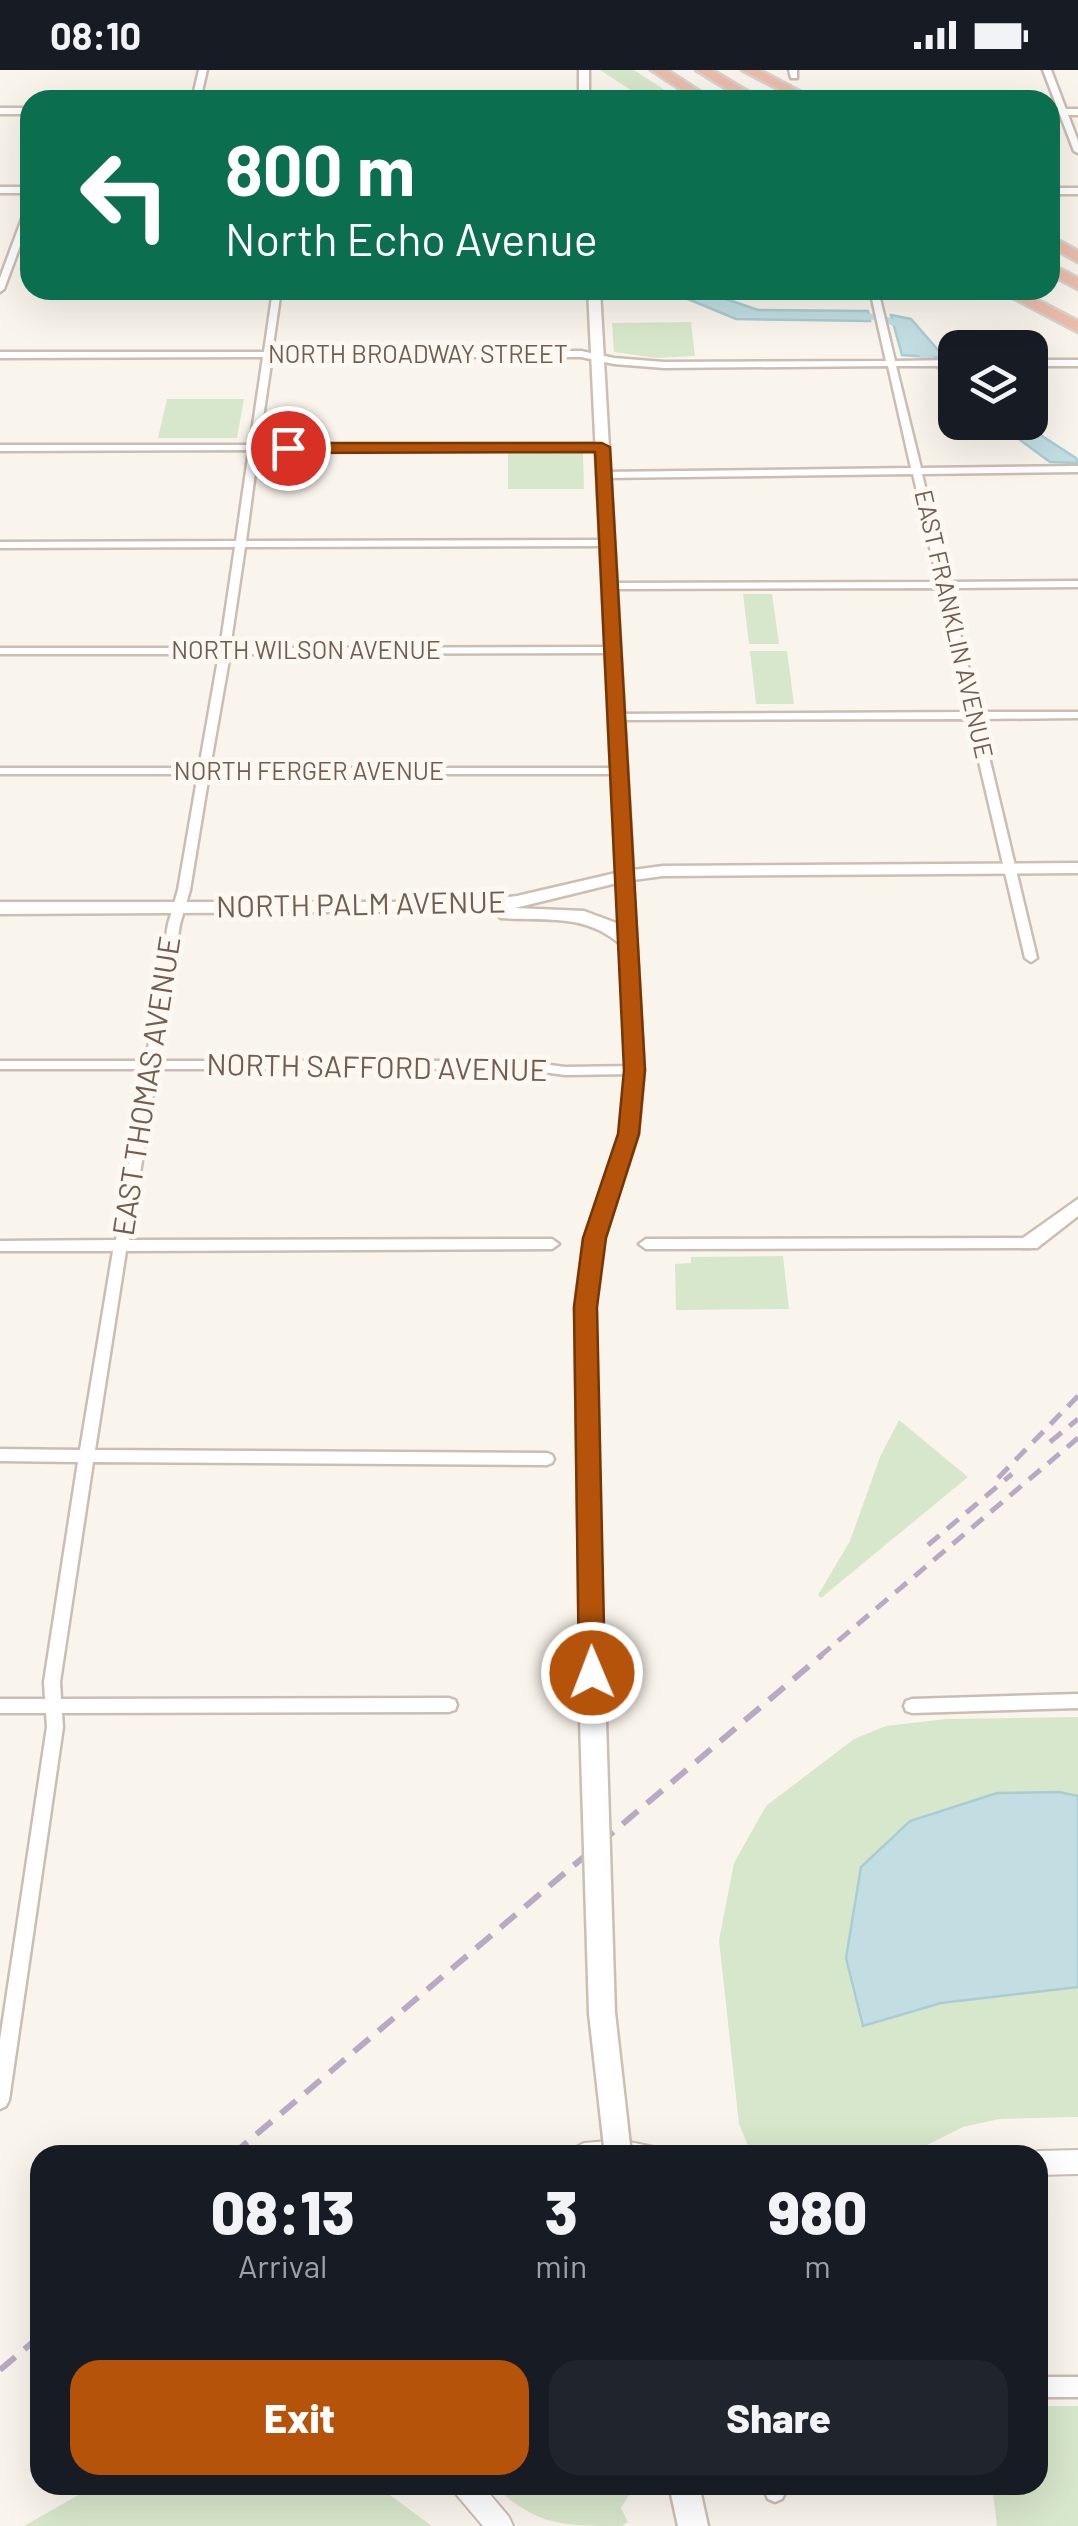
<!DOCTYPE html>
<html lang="en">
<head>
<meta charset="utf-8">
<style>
	:root { --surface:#171b24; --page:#20242c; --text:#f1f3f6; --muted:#9ea1a6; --accent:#b45309 }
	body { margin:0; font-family:Barlow,sans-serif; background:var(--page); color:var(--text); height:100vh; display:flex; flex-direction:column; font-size:38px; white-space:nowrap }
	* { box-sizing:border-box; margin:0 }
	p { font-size:32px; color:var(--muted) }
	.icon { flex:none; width:55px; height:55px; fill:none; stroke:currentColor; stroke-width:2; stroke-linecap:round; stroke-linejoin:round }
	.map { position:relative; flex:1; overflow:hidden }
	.side { position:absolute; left:30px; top:2075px; width:1018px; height:350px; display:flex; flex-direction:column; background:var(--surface); border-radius:30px; box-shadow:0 10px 40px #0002 }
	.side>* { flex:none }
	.guide { position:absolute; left:20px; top:20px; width:1040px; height:210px; border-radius:30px; box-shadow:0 10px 40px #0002; background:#0b6e4f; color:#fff; overflow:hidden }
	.controls { position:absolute; left:938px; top:260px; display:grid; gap:20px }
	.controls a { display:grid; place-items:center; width:110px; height:110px; border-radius:20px; background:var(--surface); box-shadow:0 10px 40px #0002; font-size:50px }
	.pin { position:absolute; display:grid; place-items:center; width:85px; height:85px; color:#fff; margin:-42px; border:5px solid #fff; border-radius:50%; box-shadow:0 2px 10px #0007 }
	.me { position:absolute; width:110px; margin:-55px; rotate:359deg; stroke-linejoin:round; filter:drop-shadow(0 0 8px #0008) }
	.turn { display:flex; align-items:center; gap:35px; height:210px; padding:0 40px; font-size:45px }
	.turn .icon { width:130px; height:130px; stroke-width:2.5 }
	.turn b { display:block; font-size:70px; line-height:85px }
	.eta { display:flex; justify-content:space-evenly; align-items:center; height:170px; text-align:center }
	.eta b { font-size:60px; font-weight:800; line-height:70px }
	.action { display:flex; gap:20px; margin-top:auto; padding:20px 40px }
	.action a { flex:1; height:115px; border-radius:30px; background:var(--accent); color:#fff; font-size:40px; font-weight:800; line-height:115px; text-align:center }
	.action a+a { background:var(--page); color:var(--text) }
	.status { display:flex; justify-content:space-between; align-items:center; height:70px; padding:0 50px; background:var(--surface); direction:ltr }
	.status svg { height:28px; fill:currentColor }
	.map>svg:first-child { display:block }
	.green { fill:#d7e7cb }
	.water { fill:#c2dee2; stroke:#aaccd3; stroke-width:2.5 }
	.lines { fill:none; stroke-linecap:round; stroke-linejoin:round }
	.canal { fill:#c2dee2; fill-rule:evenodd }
	.minor-casing { stroke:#ccbdb3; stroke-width:5 }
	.tertiary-casing { stroke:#ccbdb3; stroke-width:4 }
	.secondary-casing { stroke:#cebeb1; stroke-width:5 }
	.motorway-casing { stroke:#d8d2ce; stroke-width:5 }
	.minor { fill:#fff; fill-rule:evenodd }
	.tertiary { fill:#fff; fill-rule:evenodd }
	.secondary { fill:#fff; fill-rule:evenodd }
	.motorway { fill:#ecbcab; fill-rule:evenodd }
	.rail-far1 { stroke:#b8aac4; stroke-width:5; stroke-dasharray:15 10; stroke-linecap:butt }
	.rail { stroke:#b8aac4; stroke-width:6; stroke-dasharray:20 12; stroke-linecap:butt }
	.secondary-bridge-far1-casing { stroke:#cebeb1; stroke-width:25; stroke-linecap:butt }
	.secondary-bridge-casing { stroke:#cebeb1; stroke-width:31; stroke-linecap:butt }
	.secondary-bridge-far1 { stroke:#fff; stroke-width:20 }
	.secondary-bridge { stroke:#fff; stroke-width:26 }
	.route { fill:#b45309; stroke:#753606; stroke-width:2.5 }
	.labels { text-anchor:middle; stroke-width:10; stroke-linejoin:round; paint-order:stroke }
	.far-street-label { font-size:25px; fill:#735d51; stroke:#fdf9f2 }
	.street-label { font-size:30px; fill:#735d51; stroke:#fdf9f2 }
</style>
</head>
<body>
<div class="status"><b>08:10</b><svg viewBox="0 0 49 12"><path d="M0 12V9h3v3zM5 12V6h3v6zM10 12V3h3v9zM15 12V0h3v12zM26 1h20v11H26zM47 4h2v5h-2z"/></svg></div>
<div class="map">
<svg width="1078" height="2456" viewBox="0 0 1078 2456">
	<rect width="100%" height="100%" fill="#faf5ec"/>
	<!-- green -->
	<path class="green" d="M600,0H634L680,30H646Z
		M691,252L695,286L656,288L614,282L612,253Z
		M167,329H244L237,368H158Z
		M508,383H583L584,419H508Z
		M743,524H772L779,574H749Z
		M750,581H787L794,634H756Z
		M783,1186L789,1239L676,1240L675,1194L691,1193V1187Z
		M899,1350L968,1407L821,1528L818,1525L850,1471L880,1387Z
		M1078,1647V2047L999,2049L963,2057L907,2085H752L739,2054L719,1870L734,1793L766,1736L854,1669L886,1656L946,1649Z
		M1038,2336H1078V2456H997L992,2415H1038Z
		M96,2415H376L432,2456H24Z
		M493,2415H635L621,2438L628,2452L622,2456C562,2456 537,2456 493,2415Z"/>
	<!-- water -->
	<path class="water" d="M666,220H700L758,240L868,241L870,251L736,249Z
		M891,245L911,249L945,288L902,285Z
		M997,353H1022L1076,388L1078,393L1050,392Z
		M1059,1722L1078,1726V1917L941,1933L863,1956L846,1888L861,1797L910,1751L997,1723Z"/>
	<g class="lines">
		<!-- canal -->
		<path class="canal" d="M846,243L878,244L908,254L921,276L955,305V314L912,280L900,258L877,250L842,248L841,246Z"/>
		<defs>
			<path id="minor" d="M199,0H207L200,30H192Z
				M789,0H797V8H791Z
				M1043,0H1051L1078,71V83L1074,81Z
				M30,136V149L4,219L0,222V208L26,138Z
				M273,220H281L272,282L581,281L614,288L664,292L886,291L870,220H878L895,291L955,290V296H896L921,398L1078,396V402L922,404L947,512L1078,511V517L949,518L979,642H1078V648L980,649L1037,888L1031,892L1025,888L969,649L615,650L610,647L615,644L968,642L939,518L608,519L603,516L608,513L938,512L913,404L603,408L598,405L603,402L911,398L888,296L664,298L614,294L581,287H272L259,375L602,374L607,377L602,380H258L246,471L607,470L612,473L607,476L245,477L230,578L611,577L616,580L611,583L230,584L210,698H618L623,701L618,704H209L190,820L180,854L159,991H521L565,997L635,996L641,1000L635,1004L565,1005L521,999H157L129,1170L552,1169L559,1174L552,1179L126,1181L95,1380L547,1383L552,1385L554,1389L552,1393L547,1395L93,1392L60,1612L61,1629L449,1628L455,1630L457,1635L455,1640L449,1642L62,1643L63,1657L9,2030L6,2036L0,2039V1970L47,1657L46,1643H0V1629H45L44,1612L78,1392L0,1391V1379L80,1380L113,1181H0V1171L116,1170L145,999H0V991H146L168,854L178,820L198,704H0V698H199L219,584H0V578H220L235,477L0,478V472L236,471L249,380L0,381V375H250L263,287L0,288V282H264Z
				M1030,290H1078V296H1030Z
				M1030,1168L1037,1173L1030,1178L646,1179L639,1174L646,1169Z
				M1078,1624V1638L912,1643L906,1641L904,1636L906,1631L912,1629Z
				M1038,2307H1078V2327H1038Z
				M768,2415H789L782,2429L775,2432L768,2429L765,2422Z"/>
			<path id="tertiary" d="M620,2070L654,2077L658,2085H572L576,2077L584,2073Z
				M1078,2080V2104L1038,2105V2085H1030L1038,2081Z
				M452,2415H482L509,2447L513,2456H483L456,2424Z"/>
			<path id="secondary" d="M579,0H589V30H579Z
				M0,38H30V44H0Z
				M1050,39H1078V45H1050Z
				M0,117H30V123H0Z
				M1050,118H1078V124H1050Z
				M588,220H600L633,800L663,796L1078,793V803L663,806L633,810L644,1000L638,1065L604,1169L595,1237L602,1568L599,1575L591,1578L583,1575L580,1568L575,1237L584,1169L620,1065L626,1000L620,874C585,843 544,851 501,848L493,841L0,844V832H468L517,826L616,803ZM617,813L619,854L584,841L515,838Z
				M1078,1129V1146L1037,1178H1023L1020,1173L1023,1168Z
				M669,2415H699L708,2456H678Z"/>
			<path id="motorway" d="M651,0H667L713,30H697Z
				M696,0H712L762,30H745Z
				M742,0H759L816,30H799Z
				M1050,166L1078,181V192L1050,176Z
				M1050,194L1078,208V219L1050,204Z
				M998,220H1018L1078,251V262Z"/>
		</defs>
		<!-- minor casing -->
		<use href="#minor" class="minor-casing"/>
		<!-- tertiary casing -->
		<use href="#tertiary" class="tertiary-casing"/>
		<!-- secondary casing -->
		<use href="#secondary" class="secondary-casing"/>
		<!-- motorway casing -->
		<use href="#motorway" class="motorway-casing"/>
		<!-- minor -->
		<use href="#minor" class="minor"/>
		<!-- tertiary -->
		<use href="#tertiary" class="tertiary"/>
		<!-- secondary -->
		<use href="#secondary" class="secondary"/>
		<!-- motorway -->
		<use href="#motorway" class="motorway"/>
		<!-- rail-far1 -->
		<path class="rail-far1" d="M1050,1372L1078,1349
			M998,1408L1078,1326
			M928,1475L1012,1404
			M819,1587L1078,1368"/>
		<!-- rail -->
		<path class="rail" d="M232,2085L822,1585
			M0,2300L40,2266"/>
		<defs>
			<path id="secondary-bridge-far1" d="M591,1568L592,1587"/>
			<path id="secondary-bridge" d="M591,1585L602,1943L618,2085"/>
		</defs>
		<!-- secondary-bridge-far1 casing -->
		<use href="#secondary-bridge-far1" class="secondary-bridge-far1-casing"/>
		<!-- secondary-bridge casing -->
		<use href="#secondary-bridge" class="secondary-bridge-casing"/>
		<!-- secondary-bridge-far1 -->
		<use href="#secondary-bridge-far1" class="secondary-bridge-far1"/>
		<!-- secondary-bridge -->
		<use href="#secondary-bridge" class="secondary-bridge"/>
	</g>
	<!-- route -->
	<path class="route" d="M602,373L610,377L645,1000L639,1064L606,1168L597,1237L605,1603L601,1611L592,1615L583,1611L579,1603L574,1237L583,1168L618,1064L624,1000L595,382L288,383L281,378L288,373Z"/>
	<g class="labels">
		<!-- far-street labels -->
		<g class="far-street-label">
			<text x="418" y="293">NORTH BROADWAY STREET</text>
			<text transform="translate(954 554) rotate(77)" y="9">EAST FRANKLIN AVENUE</text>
			<text x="306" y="589">NORTH WILSON AVENUE</text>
			<text x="309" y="710">NORTH FERGER AVENUE</text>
		</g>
		<!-- street labels -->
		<g class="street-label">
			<text transform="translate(361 835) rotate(-1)" y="10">NORTH PALM AVENUE</text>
			<text transform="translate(377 998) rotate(1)" y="10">NORTH SAFFORD AVENUE</text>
			<text transform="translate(147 1016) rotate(-81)" y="10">EAST THOMAS AVENUE</text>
		</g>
	</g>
</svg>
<div class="controls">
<a><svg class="icon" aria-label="layers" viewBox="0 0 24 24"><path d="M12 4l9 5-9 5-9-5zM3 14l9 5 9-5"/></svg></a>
</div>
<div class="pin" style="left:288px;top:378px;background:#d93025"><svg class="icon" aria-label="arrive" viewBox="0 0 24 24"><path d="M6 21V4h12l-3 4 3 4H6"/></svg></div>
<svg class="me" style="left:592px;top:1603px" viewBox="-20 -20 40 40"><circle r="17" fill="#b45309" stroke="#fff" stroke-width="3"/><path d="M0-11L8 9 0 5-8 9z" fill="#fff"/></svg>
<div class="guide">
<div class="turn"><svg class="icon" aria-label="left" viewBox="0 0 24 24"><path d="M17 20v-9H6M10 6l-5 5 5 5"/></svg><div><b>800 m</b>North Echo Avenue</div></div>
</div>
<section class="side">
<div class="eta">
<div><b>08:13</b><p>Arrival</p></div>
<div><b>3</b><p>min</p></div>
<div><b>980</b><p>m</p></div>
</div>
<div class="action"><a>Exit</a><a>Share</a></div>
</section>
</div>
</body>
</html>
